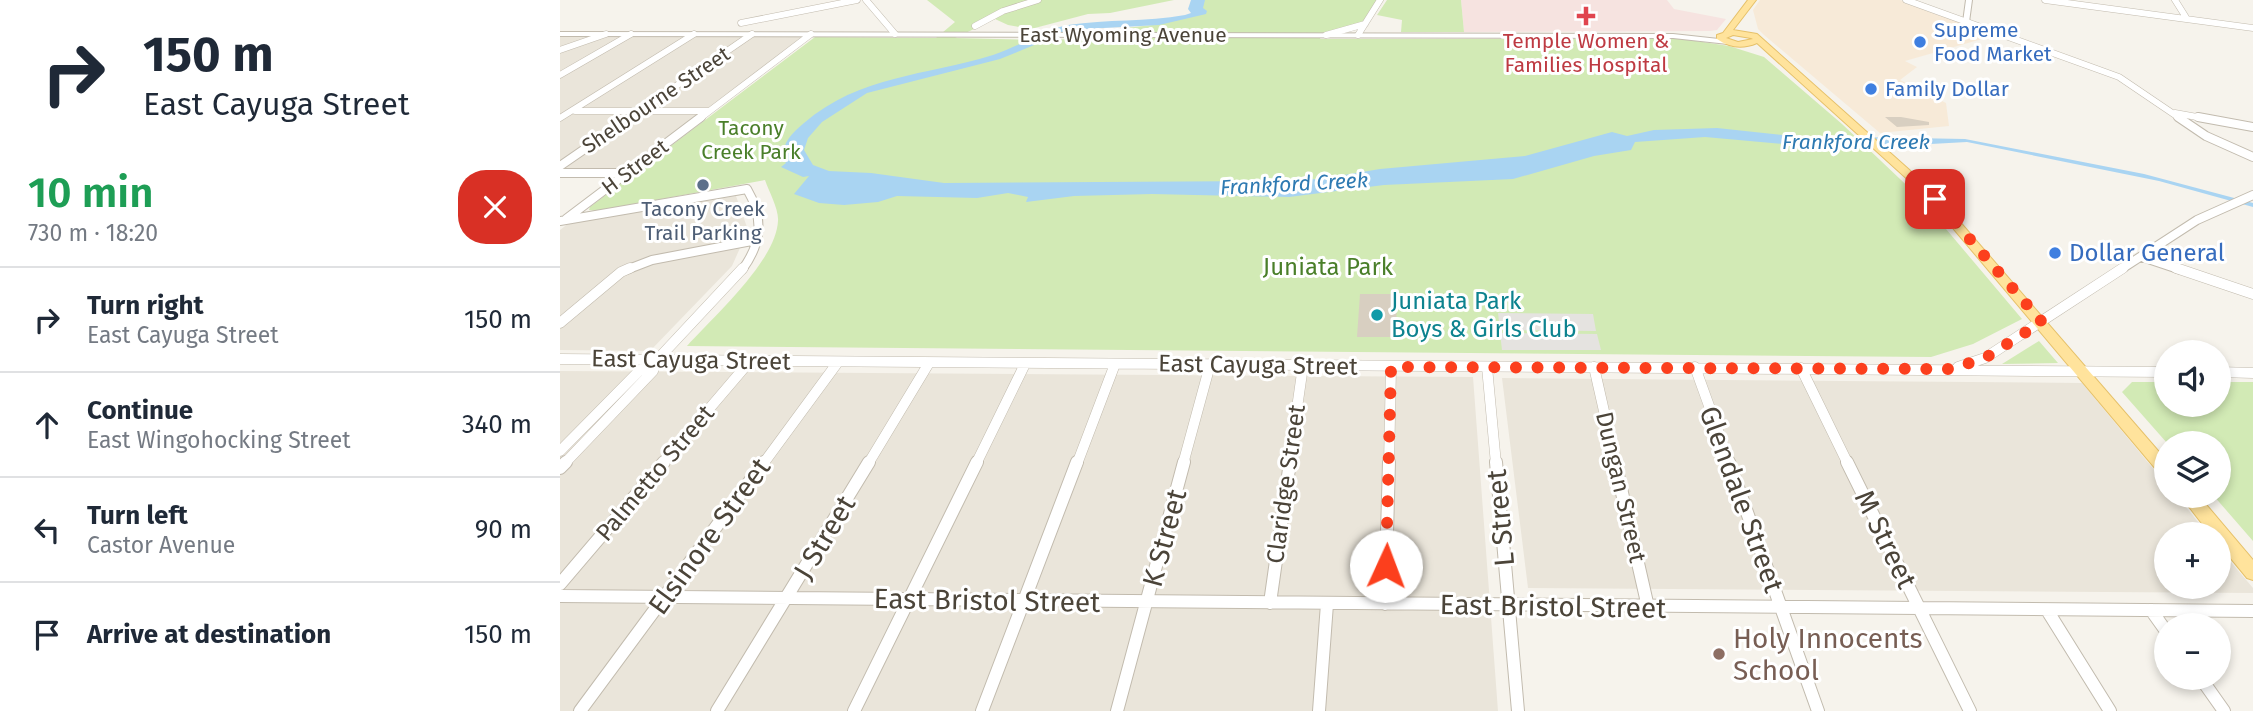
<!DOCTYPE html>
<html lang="en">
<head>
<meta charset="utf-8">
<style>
	:root { --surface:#fff; --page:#f6f6f7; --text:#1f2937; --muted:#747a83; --line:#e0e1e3 }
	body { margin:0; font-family:"Fira Sans",sans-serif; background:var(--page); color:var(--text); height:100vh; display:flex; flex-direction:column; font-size:26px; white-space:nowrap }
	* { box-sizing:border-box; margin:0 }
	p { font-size:23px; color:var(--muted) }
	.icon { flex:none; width:38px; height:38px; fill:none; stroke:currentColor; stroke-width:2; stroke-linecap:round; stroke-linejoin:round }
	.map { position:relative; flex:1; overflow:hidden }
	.drawer { display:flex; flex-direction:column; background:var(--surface); width:560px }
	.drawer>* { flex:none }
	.hud { background:#fff; color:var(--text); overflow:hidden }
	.tools { position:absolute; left:1594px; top:340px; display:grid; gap:14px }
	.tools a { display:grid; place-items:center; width:77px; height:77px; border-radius:50%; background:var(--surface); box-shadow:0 4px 10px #0003; font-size:35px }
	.pin { position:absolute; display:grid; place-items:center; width:60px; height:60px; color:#fff; margin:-30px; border-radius:14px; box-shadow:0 4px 10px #0006 }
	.me { position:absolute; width:77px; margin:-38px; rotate:2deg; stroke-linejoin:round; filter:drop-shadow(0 0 5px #0008) }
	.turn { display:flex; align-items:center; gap:24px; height:147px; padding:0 28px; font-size:32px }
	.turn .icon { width:91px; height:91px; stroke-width:2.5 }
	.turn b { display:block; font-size:49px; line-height:60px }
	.round { display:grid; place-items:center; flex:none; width:74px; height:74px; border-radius:28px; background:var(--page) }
	.head { display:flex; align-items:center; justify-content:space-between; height:119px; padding:0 28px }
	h1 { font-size:42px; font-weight:600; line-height:52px; color:#1e9e55 }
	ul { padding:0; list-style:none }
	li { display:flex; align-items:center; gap:21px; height:105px; padding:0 28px; border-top:2px solid var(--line) }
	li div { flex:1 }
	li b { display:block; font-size:26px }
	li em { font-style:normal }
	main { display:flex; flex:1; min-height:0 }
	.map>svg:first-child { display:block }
	.residential { fill:#eae5da }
	.commercial { fill:#f7ead8 }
	.medical { fill:#f6e3e0 }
	.green { fill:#d2eab5 }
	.parking { fill:#e5e3e0 }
	.water { fill:#a9d4f2 }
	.building { fill:#d8cfc1 }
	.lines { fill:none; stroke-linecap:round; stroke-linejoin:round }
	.minor-far3-casing { stroke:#c2bbae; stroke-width:7 }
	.minor-far2-casing { stroke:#c2bbae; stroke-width:10 }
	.minor-far1-casing { stroke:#c2bbae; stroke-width:11 }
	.minor-casing { stroke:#c2bbae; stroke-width:14 }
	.tertiary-casing { stroke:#c2bbae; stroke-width:2 }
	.primary-casing { stroke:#e6c16a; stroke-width:2 }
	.minor-far3 { stroke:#fff; stroke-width:6 }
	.minor-far2 { stroke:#fff; stroke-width:8 }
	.minor-far1 { stroke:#fff; stroke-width:10 }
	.minor { stroke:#fff; stroke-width:12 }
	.tertiary { fill:#fff; fill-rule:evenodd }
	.primary { fill:#ffe39c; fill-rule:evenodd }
	.route { stroke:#fc3f1d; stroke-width:12; stroke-dasharray:0 21.6 }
	.health-dot { fill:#e0444e; stroke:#fff; stroke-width:2.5 }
	.shop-dot { fill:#3f7fe0; stroke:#fff; stroke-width:2.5 }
	.service-dot { fill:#5c6f8a; stroke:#fff; stroke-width:2.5 }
	.culture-dot { fill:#0f9aa8; stroke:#fff; stroke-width:2.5 }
	.education-dot { fill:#8d6e63; stroke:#fff; stroke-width:2.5 }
	.labels { text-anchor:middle; stroke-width:6; stroke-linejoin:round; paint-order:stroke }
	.far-shop-label { font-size:21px; fill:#366cbe; stroke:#fff; text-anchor:start }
	.far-street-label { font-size:21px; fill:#4b4439; stroke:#fff }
	.far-health-label { font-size:21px; fill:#be3a42; stroke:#fff }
	.far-park-label { font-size:21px; fill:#4a7f2a; stroke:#fff }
	.far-water-label { font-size:21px; font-style:italic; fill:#2e7ab2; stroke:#fff }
	.far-service-label { font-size:21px; fill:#4e5e75; stroke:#fff }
	.shop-label { font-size:24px; fill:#366cbe; stroke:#fff; text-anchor:start }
	.park-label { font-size:24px; fill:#4a7f2a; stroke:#fff }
	.culture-label { font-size:24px; fill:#0d838f; stroke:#fff; text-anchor:start }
	.street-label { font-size:24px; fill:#4b4439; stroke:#fff }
	.near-street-label { font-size:28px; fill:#4b4439; stroke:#fff }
	.near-education-label { font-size:28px; fill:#785e54; stroke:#fff; text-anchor:start }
</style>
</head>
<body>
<main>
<section class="drawer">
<div class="hud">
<div class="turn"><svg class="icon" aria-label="right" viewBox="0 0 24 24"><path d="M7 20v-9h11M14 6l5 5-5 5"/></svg><div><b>150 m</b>East Cayuga Street</div></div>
</div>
<div class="head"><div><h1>10 min</h1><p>730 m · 18:20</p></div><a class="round" style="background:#d93025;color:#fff"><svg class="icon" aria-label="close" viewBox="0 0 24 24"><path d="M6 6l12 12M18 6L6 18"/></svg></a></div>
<ul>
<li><svg class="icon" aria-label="right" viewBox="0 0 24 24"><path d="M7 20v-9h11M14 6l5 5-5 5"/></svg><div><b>Turn right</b><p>East Cayuga Street</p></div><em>150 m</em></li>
<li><svg class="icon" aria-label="ahead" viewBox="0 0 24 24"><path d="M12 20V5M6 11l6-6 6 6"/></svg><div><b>Continue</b><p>East Wingohocking Street</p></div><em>340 m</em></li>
<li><svg class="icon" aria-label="left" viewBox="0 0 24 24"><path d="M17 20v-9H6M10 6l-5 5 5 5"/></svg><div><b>Turn left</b><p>Castor Avenue</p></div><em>90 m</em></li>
<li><svg class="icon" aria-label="arrive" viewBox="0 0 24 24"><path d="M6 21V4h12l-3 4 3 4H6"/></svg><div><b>Arrive at destination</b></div><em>150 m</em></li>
</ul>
</section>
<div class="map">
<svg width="1693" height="711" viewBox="0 0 1693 711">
	<rect width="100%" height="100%" fill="#f6f3ec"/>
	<!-- residential -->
	<path class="residential" d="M0,37H244L65,170H0Z
		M176,196L188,230L172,266L90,351L0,350V230L9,223Z
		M0,371L913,377L938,711H0Z
		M942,378L1522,383L1606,484V495H1616L1648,534H1606V586H1659V548L1693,588V593L968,588Z"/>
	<!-- commercial -->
	<path class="commercial" d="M1200,0H1340L1436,35L1345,61L1357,67L1340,80L1386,103L1389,126L1320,133L1204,35L1198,29L1193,10Z"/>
	<!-- medical -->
	<path class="medical" d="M901,0H1107L1114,9L1166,19L1157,30L1150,31L904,32Z"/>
	<!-- green -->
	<path class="green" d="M367,0H614L550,13L528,14L471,29L448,25L435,19L395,38L475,40L557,38L566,28L592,25L638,13L637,0H818L801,24L762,33L760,39H1123L1169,46L1204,57L1282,124L1359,197L1462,319L1413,344L1371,357L127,346C154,316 216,261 218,221C219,209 209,192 205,180L36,211L29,210L30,207L255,37L376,38L395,22Z
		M827,0H901L904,32H841L842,20L817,15Z
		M1479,341L1498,363L1442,364Z
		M1572,382H1606V404H1659V382H1693V541L1653,495H1659V443H1607L1562,392Z"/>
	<!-- parking -->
	<path class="parking" d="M938,313L1033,314L1036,331L940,330Z
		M940,333L1037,334L1041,350H942Z"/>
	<!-- water -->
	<path class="water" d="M631,0H645L643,8L647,11L646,14L599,25L525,29L484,41L440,59L307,93L262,122L248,138L244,150L253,165L269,171L311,173L384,183L706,181L760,179L820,169L965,156L1052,132L1067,136L1094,130L1157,128L1268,140L1297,137L1405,139L1584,174L1693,203V207L1599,181L1407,142L1280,149L1145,137L1075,142L1071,150L1034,156L953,179L824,185L729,197L592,194L514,196L466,202L468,197L448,193L417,198L337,196L318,202L284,205L259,203L234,194L249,176L243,177L221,167L226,163L222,158C224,141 231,134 244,123C300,75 365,76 433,55C458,47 483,30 508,25C547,19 586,22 625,15L631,13L628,9Z"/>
	<!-- building -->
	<path class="building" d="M1325,117H1341L1369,122V125L1337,127Z
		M800,294H837L836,337H797Z"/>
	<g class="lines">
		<defs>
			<path id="minor-far3" d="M306,0L335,34
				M1346,0L1559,77L1621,119
				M1485,0L1693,28
				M1615,0L1627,19
				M181,23L297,0
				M415,26L443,11L478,0
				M766,35L805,24
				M798,35L820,0
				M0,50L46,34
				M0,75L71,34
				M15,111H149
				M1615,113L1648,119
				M0,118L134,34
				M68,119L192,34
				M139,119L251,34"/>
			<path id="minor-far2" d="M1618,117L1646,136L1693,157
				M1638,117L1693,127
				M0,166L71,117
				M0,173H67
				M6,219L141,117
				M0,221L187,189C204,218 202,243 182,270
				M1582,257L1621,270
				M66,270L92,260L197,240
				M1560,270L1637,220L1693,195"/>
			<path id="minor-far1" d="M1616,268L1693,294
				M0,323L61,272L70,268
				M0,359L1606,372
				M927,367L936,464
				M1034,367L1056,464
				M1135,367L1170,464
				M1398,367L1425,358L1563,268
				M1241,368L1288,464
				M1659,372L1693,373
				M0,451L79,371L97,360L183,268
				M4,464L93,371L96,360
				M102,464L190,361
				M203,464L278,362
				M308,464L369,363
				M416,464L465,364
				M517,464L555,364
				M623,464L650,365
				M729,464L743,366
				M829,464L831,367"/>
			<path id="minor" d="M936,462L958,711
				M1055,462L1088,607
				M1169,462L1258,711
				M1287,462L1410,711
				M0,468L6,462
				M0,584L104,462
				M0,596L1693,611
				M710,603L730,462
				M825,604L829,462
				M1487,610L1550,711
				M1591,610L1606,631
				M1640,677L1664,711
				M20,711L204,462
				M157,711L309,462
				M294,711L417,462
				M422,711L517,462
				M557,711L624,462
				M759,711L767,604"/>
			<path id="tertiary" d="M1406,0H1412L1409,22L1406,24L1403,22Z
				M0,32L1113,34L1168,40L1172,42L1168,44L1113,38L0,36Z"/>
			<path id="primary" d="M1188,0H1196L1173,30L1197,34L1374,192L1606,460V476L1600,474L1366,196L1197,43C1183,49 1170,48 1157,39V35L1163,33ZM1173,35L1191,38L1193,39L1178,42L1166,38Z
				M1620,495H1638L1693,560V580L1687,578L1659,544V534H1650Z"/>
		</defs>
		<!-- minor-far3 casing -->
		<use href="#minor-far3" class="minor-far3-casing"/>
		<!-- minor-far2 casing -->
		<use href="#minor-far2" class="minor-far2-casing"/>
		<!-- minor-far1 casing -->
		<use href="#minor-far1" class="minor-far1-casing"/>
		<!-- minor casing -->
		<use href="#minor" class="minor-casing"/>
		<!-- tertiary casing -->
		<use href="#tertiary" class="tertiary-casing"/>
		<!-- primary casing -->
		<use href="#primary" class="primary-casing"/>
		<!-- minor-far3 -->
		<use href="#minor-far3" class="minor-far3"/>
		<!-- minor-far2 -->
		<use href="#minor-far2" class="minor-far2"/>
		<!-- minor-far1 -->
		<use href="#minor-far1" class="minor-far1"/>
		<!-- minor -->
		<use href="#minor" class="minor"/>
		<!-- tertiary -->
		<use href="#tertiary" class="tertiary"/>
		<!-- primary -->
		<use href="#primary" class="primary"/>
	</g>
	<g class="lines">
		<!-- route -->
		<path class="route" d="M826,566L831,367L1390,369L1425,358L1482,322L1375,199"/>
	</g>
	<!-- markers -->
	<path class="health-dot" d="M1022.5 5.5h7v7h7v7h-7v7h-7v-7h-7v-7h7z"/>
	<g class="shop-dot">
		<circle cx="1360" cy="42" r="7"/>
		<circle cx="1311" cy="89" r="7"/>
		<circle cx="1495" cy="253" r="7"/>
	</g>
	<circle class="service-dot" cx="143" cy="185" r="7"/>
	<circle class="culture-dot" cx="817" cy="315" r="7"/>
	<circle class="education-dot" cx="1159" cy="654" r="7"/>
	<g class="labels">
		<!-- far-shop labels -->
		<g class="far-shop-label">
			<text x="1374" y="37">Supreme<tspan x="1374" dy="24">Food Market</tspan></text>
			<text x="1325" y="96">Family Dollar</text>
		</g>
		<!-- far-street labels -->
		<g class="far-street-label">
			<text x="563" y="42">East Wyoming Avenue</text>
			<text transform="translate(96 100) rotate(-34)" y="7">Shelbourne Street</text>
			<text transform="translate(75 167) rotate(-37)" y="7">H Street</text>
		</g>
		<!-- far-health labels -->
		<g class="far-health-label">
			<text x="1026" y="48">Temple Women &amp;<tspan x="1026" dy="24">Families Hospital</tspan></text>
		</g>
		<!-- far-park labels -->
		<g class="far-park-label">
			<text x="191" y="135">Tacony<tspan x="191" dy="24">Creek Park</tspan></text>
		</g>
		<!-- far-water labels -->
		<g class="far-water-label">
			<text x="1296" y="149">Frankford Creek</text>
			<text transform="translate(734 184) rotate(-3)" y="7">Frankford Creek</text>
		</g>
		<!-- far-service labels -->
		<g class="far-service-label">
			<text x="143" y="216">Tacony Creek<tspan x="143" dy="24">Trail Parking</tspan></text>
		</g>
		<!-- shop labels -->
		<g class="shop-label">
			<text x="1509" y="261">Dollar General</text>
		</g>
		<!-- park labels -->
		<g class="park-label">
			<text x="768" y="275">Juniata Park</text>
		</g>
		<!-- culture labels -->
		<g class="culture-label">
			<text x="831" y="309">Juniata Park<tspan x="831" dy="28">Boys &amp; Girls Club</tspan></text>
		</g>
		<!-- street labels -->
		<g class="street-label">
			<text transform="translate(131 360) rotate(1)" y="8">East Cayuga Street</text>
			<text transform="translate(698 365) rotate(1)" y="8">East Cayuga Street</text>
			<text transform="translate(95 473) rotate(-50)" y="8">Palmetto Street</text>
			<text transform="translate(726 484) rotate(-82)" y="8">Claridge Street</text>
			<text transform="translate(1061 487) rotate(77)" y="8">Dungan Street</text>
		</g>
		<!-- near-street labels -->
		<g class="near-street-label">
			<text transform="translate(1182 499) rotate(70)" y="10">Glendale Street</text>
			<text transform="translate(940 518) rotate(-95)" y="10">L Street</text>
			<text transform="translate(149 536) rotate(-54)" y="10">Elsinore Street</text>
			<text transform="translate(264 537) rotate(-59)" y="10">J Street</text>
			<text transform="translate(604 538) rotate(-75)" y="10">K Street</text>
			<text transform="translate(1326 539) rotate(64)" y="10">M Street</text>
			<text transform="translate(427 600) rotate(1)" y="10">East Bristol Street</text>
			<text transform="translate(993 606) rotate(1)" y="10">East Bristol Street</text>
		</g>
		<!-- near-education labels -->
		<g class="near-education-label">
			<text x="1173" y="648">Holy Innocents<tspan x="1173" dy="32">School</tspan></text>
		</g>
	</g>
</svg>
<div class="tools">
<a><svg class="icon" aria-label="sound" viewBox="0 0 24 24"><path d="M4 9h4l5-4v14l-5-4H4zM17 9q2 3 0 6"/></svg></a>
<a><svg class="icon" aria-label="layers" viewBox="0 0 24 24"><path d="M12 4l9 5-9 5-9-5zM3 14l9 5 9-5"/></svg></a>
<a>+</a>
<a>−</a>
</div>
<div class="pin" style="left:1375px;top:199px;background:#d93025"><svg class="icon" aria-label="arrive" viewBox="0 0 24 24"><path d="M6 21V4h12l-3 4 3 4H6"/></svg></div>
<svg class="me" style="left:826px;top:566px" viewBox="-20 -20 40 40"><circle r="19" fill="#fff"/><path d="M0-13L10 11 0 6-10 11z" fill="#fc3f1d"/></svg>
</div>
</main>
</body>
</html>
